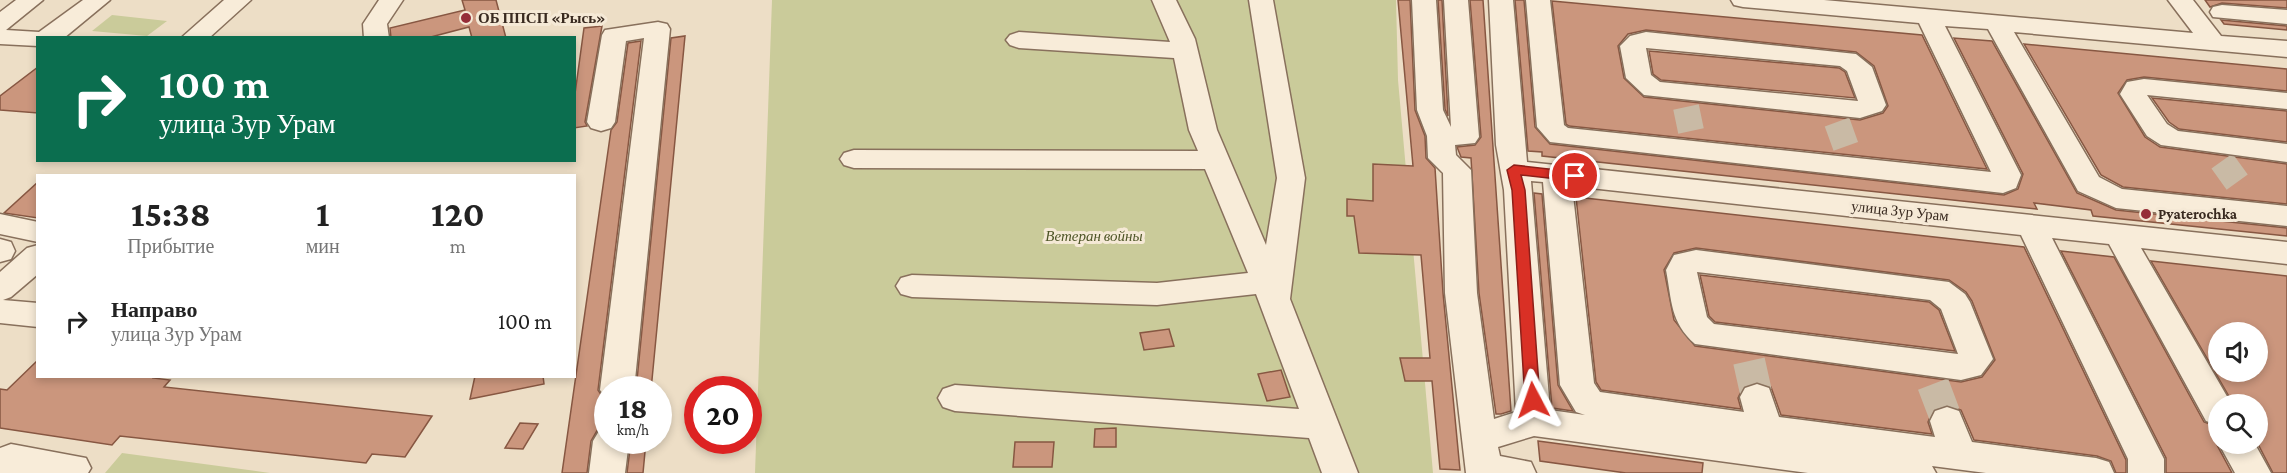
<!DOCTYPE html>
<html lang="ru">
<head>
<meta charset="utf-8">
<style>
	:root { --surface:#fff; --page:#f6f6f6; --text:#222; --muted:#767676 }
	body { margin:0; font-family:"Crimson Pro",serif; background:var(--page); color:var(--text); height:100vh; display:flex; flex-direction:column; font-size:22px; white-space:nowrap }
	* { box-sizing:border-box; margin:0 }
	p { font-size:20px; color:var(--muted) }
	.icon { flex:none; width:33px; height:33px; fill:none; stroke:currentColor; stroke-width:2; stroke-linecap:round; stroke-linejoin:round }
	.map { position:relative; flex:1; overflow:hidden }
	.panel { position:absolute; left:36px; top:174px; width:540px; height:204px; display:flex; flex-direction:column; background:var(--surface); border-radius:0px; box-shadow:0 3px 9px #0003 }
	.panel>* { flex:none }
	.guide { position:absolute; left:36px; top:36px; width:540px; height:126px; border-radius:0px; box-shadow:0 3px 9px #0003; background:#0b6e4f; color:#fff; overflow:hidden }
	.controls { position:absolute; left:2208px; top:322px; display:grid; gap:12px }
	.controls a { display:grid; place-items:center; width:60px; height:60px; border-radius:50%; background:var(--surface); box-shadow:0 3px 9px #0003; font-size:30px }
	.speed { position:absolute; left:594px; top:376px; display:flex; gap:12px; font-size:30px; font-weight:700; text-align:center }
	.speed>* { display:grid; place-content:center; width:78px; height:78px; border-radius:50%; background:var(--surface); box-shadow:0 3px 9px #0003; line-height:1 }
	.speed small { font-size:15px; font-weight:400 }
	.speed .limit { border:9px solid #d22; background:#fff; color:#111 }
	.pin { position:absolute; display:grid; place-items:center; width:51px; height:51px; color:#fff; margin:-26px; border:3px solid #fff; border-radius:50%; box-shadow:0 2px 6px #0007 }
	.me { position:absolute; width:66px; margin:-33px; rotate:356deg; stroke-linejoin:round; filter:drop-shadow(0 0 4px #0008) }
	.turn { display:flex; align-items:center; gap:21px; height:126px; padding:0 24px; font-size:27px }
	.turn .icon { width:78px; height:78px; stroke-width:2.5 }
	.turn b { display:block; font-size:42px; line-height:51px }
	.eta { display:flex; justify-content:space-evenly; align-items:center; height:102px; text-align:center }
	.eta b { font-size:36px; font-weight:700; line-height:42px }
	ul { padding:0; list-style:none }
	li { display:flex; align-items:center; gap:18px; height:90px; padding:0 24px }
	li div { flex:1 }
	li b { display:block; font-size:22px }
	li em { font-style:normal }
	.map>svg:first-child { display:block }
	.green { fill:#cacb9a }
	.building { fill:#cb967d; stroke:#875742; stroke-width:1.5; fill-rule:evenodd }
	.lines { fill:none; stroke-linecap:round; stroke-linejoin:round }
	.minor-tunnel-far1 { stroke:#c9baa5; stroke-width:26; stroke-dasharray:26 14; stroke-linecap:butt }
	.minor-tunnel { stroke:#c9baa5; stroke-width:32; stroke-dasharray:32 16; stroke-linecap:butt }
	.minor-casing { stroke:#88705c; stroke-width:3 }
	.minor { fill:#f8ecd9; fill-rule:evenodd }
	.route { fill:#d93025; stroke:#8d1f18; stroke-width:1.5 }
	.poi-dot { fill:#962d38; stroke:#f5e9d6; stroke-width:2 }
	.labels { text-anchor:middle; stroke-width:6; stroke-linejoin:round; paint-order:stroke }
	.poi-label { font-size:15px; font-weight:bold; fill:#392a20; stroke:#f5e9d6; text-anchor:start }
	.street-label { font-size:15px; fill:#392a20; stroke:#f5e9d6 }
	.park-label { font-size:15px; font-style:italic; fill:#4e5527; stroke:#f5e9d6 }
</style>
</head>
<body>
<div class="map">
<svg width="2287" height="473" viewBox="0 0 2287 473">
	<rect width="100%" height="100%" fill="#eddec6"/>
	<!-- green -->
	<path class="green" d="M772,0H1396L1398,80L1433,473H755Z
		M112,15L167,21L147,36L92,31Z
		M122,453L270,473H105Z"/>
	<!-- building -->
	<path class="building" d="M462,0H496L506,38H472L469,27L427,38H391L390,28L465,10Z
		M1398,0H1410L1415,110L1425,136L1426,158L1435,168L1443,293L1460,470L1440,469L1432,381H1405L1400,358H1430L1421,255L1359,253L1354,216H1347V199L1373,201V164L1413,166Z
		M1438,0H1442L1448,116L1445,109Z
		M1470,0H1483L1511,411L1501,414H1496L1479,293L1471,158L1461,157L1457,147L1475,145L1481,137Z
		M1515,0H1524L1535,127L1550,144L2004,195L2018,189L2023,174L1954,38L1992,41L2077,193L2116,210L2287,228V236L2093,216L2091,210L2034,203L2037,209L1542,156V152L1528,151Z
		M2205,0H2287V8L2222,3L2210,7Z
		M1552,1L1922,35L1987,169L1569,126L1566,124ZM1646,30L1856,52L1874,66L1888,106L1883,113L1860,120L1644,97L1624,78L1618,46L1628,34Z
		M2221,20L2287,26V30L2224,24Z
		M602,26L585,122L587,126L574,128V101L584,28Z
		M685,36L651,390H636L671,38Z
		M641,41L598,390L602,396L598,429L591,441L587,473H562L611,130L617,122L628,43Z
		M2024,44L2287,69V91L2144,77L2127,80L2118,93L2145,137L2160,147L2287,164V204L2123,187L2101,175Z
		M1649,51L1839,68L1845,72L1855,98L1661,80L1653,74Z
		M38,67V113L0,110V96Z
		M2152,98L2287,111V142L2179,129L2169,122Z
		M38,182V218L4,213Z
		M1534,193L1542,194L1558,385L1573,411L1552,408Z
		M1576,197L2024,247L2126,460V473H2116L2111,461L2097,456L1974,440L1961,410L1948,405L1933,410L1928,422L1932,434L1781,415L1771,387L1758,382L1743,387L1738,398L1741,409L1601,390L1596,382ZM1696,248L1949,280L1966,292L1972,301L1995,360L1982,377L1961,382L1695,346L1674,320L1664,270L1674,253Z
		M2061,251L2114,257L2204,422L2218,427L2217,445L2232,473H2166V458Z
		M2151,261L2287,276V473H2273L2258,444V405H2234ZM2218,333H2258V372H2218Z
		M1700,275L1929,302L1939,310L1955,351L1715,322L1709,316Z
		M1169,329L1174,346L1144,350L1140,333Z
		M38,360V376H154L153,378L170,380L164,387L432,416L405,457L372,454L366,463L120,436L112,445L0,428V389L7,390Z
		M1281,370L1290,397L1267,401L1258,374Z
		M475,376H543L544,384L470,399Z
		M520,423L538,424L523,449L505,448Z
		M1116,428V447H1094L1095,429Z
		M631,441H646L643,473H627Z
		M1538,441L1703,463L1702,473H1626L1540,461Z
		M1015,442H1054L1052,467H1013Z"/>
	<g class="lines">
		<!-- minor-tunnel-far1 -->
		<path class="minor-tunnel-far1" d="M1686,107L1691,131
			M1837,122L1846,147
			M2222,161L2240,186"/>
		<!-- minor-tunnel -->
		<path class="minor-tunnel" d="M1749,361L1757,397
			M1933,384L1947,421"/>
		<defs>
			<path id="minor" d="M16,0H43L6,30L39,32L83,0H110L64,38H38V46L0,44V12Z
				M224,0H251L209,38H181Z
				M379,0H403L387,24L389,38H364L363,24Z
				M1152,0H1176L1195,39L1217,130L1266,245L1277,178L1249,0H1273L1305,178L1290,299L1358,473H1322L1309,438L955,411L943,407L938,398L943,389L955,385L1299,409L1256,294L1157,305L912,297L901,294L896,286L901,278L912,275L1157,283L1248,273L1205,169L854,168L844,165L840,159L844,153L854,150L1198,151L1189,130L1174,58L1019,48L1010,45L1006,40L1010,35L1019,32L1170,42Z
				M1412,0H1436L1443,110L1451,127L1444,0H1468L1479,137L1475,143L1455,145L1456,155L1471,170L1477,293L1494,419L1516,412L1504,190L1496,145L1489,0H1513L1527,162L2287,242V264L2141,248L2232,405H2218V425L2206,421L2109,244L2052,238L2164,459V473H2128V459L2021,235L1572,186L1594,383L1600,392L1744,412L1740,397L1745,388L1757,384L1769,388L1779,417L1935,437L1930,421L1935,411L1947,407L1959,411L1972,442L2096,458L2109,462L2114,473H1986L1932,466L1936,473H1808L1534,436L1498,447L1500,456L1531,462L1536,473H1466L1445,293L1443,173L1428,158L1427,136L1417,110ZM1531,181L1543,182L1560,385L1576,412L1585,415L1550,410Z
				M1526,0H1550L1564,125L1568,128L1991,172L1919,23L1743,7L1734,5L1731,0H1824L2193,33L2168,0H2193L2221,36L2287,41V57L2014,32L2099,177L2122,189L2287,206V226L2116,208L2078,191L1988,29L1945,26L2021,175L2016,188L2003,193L1550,142L1537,127Z
				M2222,5L2287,10V24L2213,17L2210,12L2213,7Z
				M658,22L667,24L670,29L634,390H608V400L600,390L644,38L626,41L615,122L611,128L601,131L591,128L587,122L602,35L605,30Z
				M1646,32L1856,54L1872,67L1886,105L1882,111L1860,118L1644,95L1626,78L1620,46L1630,36ZM1646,48L1840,66L1847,71L1858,101L1660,82L1651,75Z
				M2144,79L2287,93V109L2147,95L2167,124L2178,131L2287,144V162L2161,145L2147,136L2120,94L2127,82Z
				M0,214L38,222V242L0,234Z
				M0,239L11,242L15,251L11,259L0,262Z
				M38,245V274L11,297L3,300L38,303V327L0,323V272L27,248Z
				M1696,250L1949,282L1965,294L1970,302L1993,359L1981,375L1961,380L1695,344C1670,322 1672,301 1666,270L1674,255ZM1697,272L1930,300L1941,309L1958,354L1714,324L1707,317Z
				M608,428V441H629L625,473H589L593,441L599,431Z
				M11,444L86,458L91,468L88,473H0V448Z
				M2219,444H2255L2271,473H2235Z"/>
		</defs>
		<!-- minor casing -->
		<use href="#minor" class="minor-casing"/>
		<!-- minor -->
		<use href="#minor" class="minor"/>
	</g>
	<!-- route -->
	<path class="route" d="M1514,165L1575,172L1581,176L1575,181L1521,175L1525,190L1540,400L1533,406L1525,400L1512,190L1507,170Z"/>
	<!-- markers -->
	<g class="poi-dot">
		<circle cx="466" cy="18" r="6"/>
		<circle cx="2146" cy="214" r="6"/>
	</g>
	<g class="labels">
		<!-- poi labels -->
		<g class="poi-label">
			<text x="478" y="23">ОБ ППСП «Рысь»</text>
			<text x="2158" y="219">Pyaterochka</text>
		</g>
		<!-- street labels -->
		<g class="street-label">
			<text transform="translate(1900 211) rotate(6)" y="5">улица Зур Урам</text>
		</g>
		<!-- park labels -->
		<g class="park-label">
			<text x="1094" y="241">Ветеран войны</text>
		</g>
	</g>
</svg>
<div class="controls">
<a><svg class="icon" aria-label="sound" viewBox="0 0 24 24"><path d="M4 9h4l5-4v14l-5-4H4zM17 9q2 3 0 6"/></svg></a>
<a><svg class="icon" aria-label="search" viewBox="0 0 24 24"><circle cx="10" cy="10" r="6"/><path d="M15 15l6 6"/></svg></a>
</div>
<div class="speed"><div>18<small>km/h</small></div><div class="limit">20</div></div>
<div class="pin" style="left:1575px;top:176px;background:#d93025"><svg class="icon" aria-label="arrive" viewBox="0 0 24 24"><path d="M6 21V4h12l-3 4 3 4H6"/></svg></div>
<svg class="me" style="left:1533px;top:400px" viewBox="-20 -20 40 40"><path d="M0-17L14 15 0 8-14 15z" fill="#d93025" stroke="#fff" stroke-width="4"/></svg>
<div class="guide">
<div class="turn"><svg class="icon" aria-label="right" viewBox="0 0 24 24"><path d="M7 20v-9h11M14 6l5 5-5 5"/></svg><div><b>100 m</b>улица Зур Урам</div></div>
</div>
<section class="panel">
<div class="eta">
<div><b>15:38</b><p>Прибытие</p></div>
<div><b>1</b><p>мин</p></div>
<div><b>120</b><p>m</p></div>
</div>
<ul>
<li><svg class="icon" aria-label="right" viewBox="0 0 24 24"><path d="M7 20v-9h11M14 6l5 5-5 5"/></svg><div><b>Направо</b><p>улица Зур Урам</p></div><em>100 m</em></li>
</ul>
</section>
</div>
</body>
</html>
